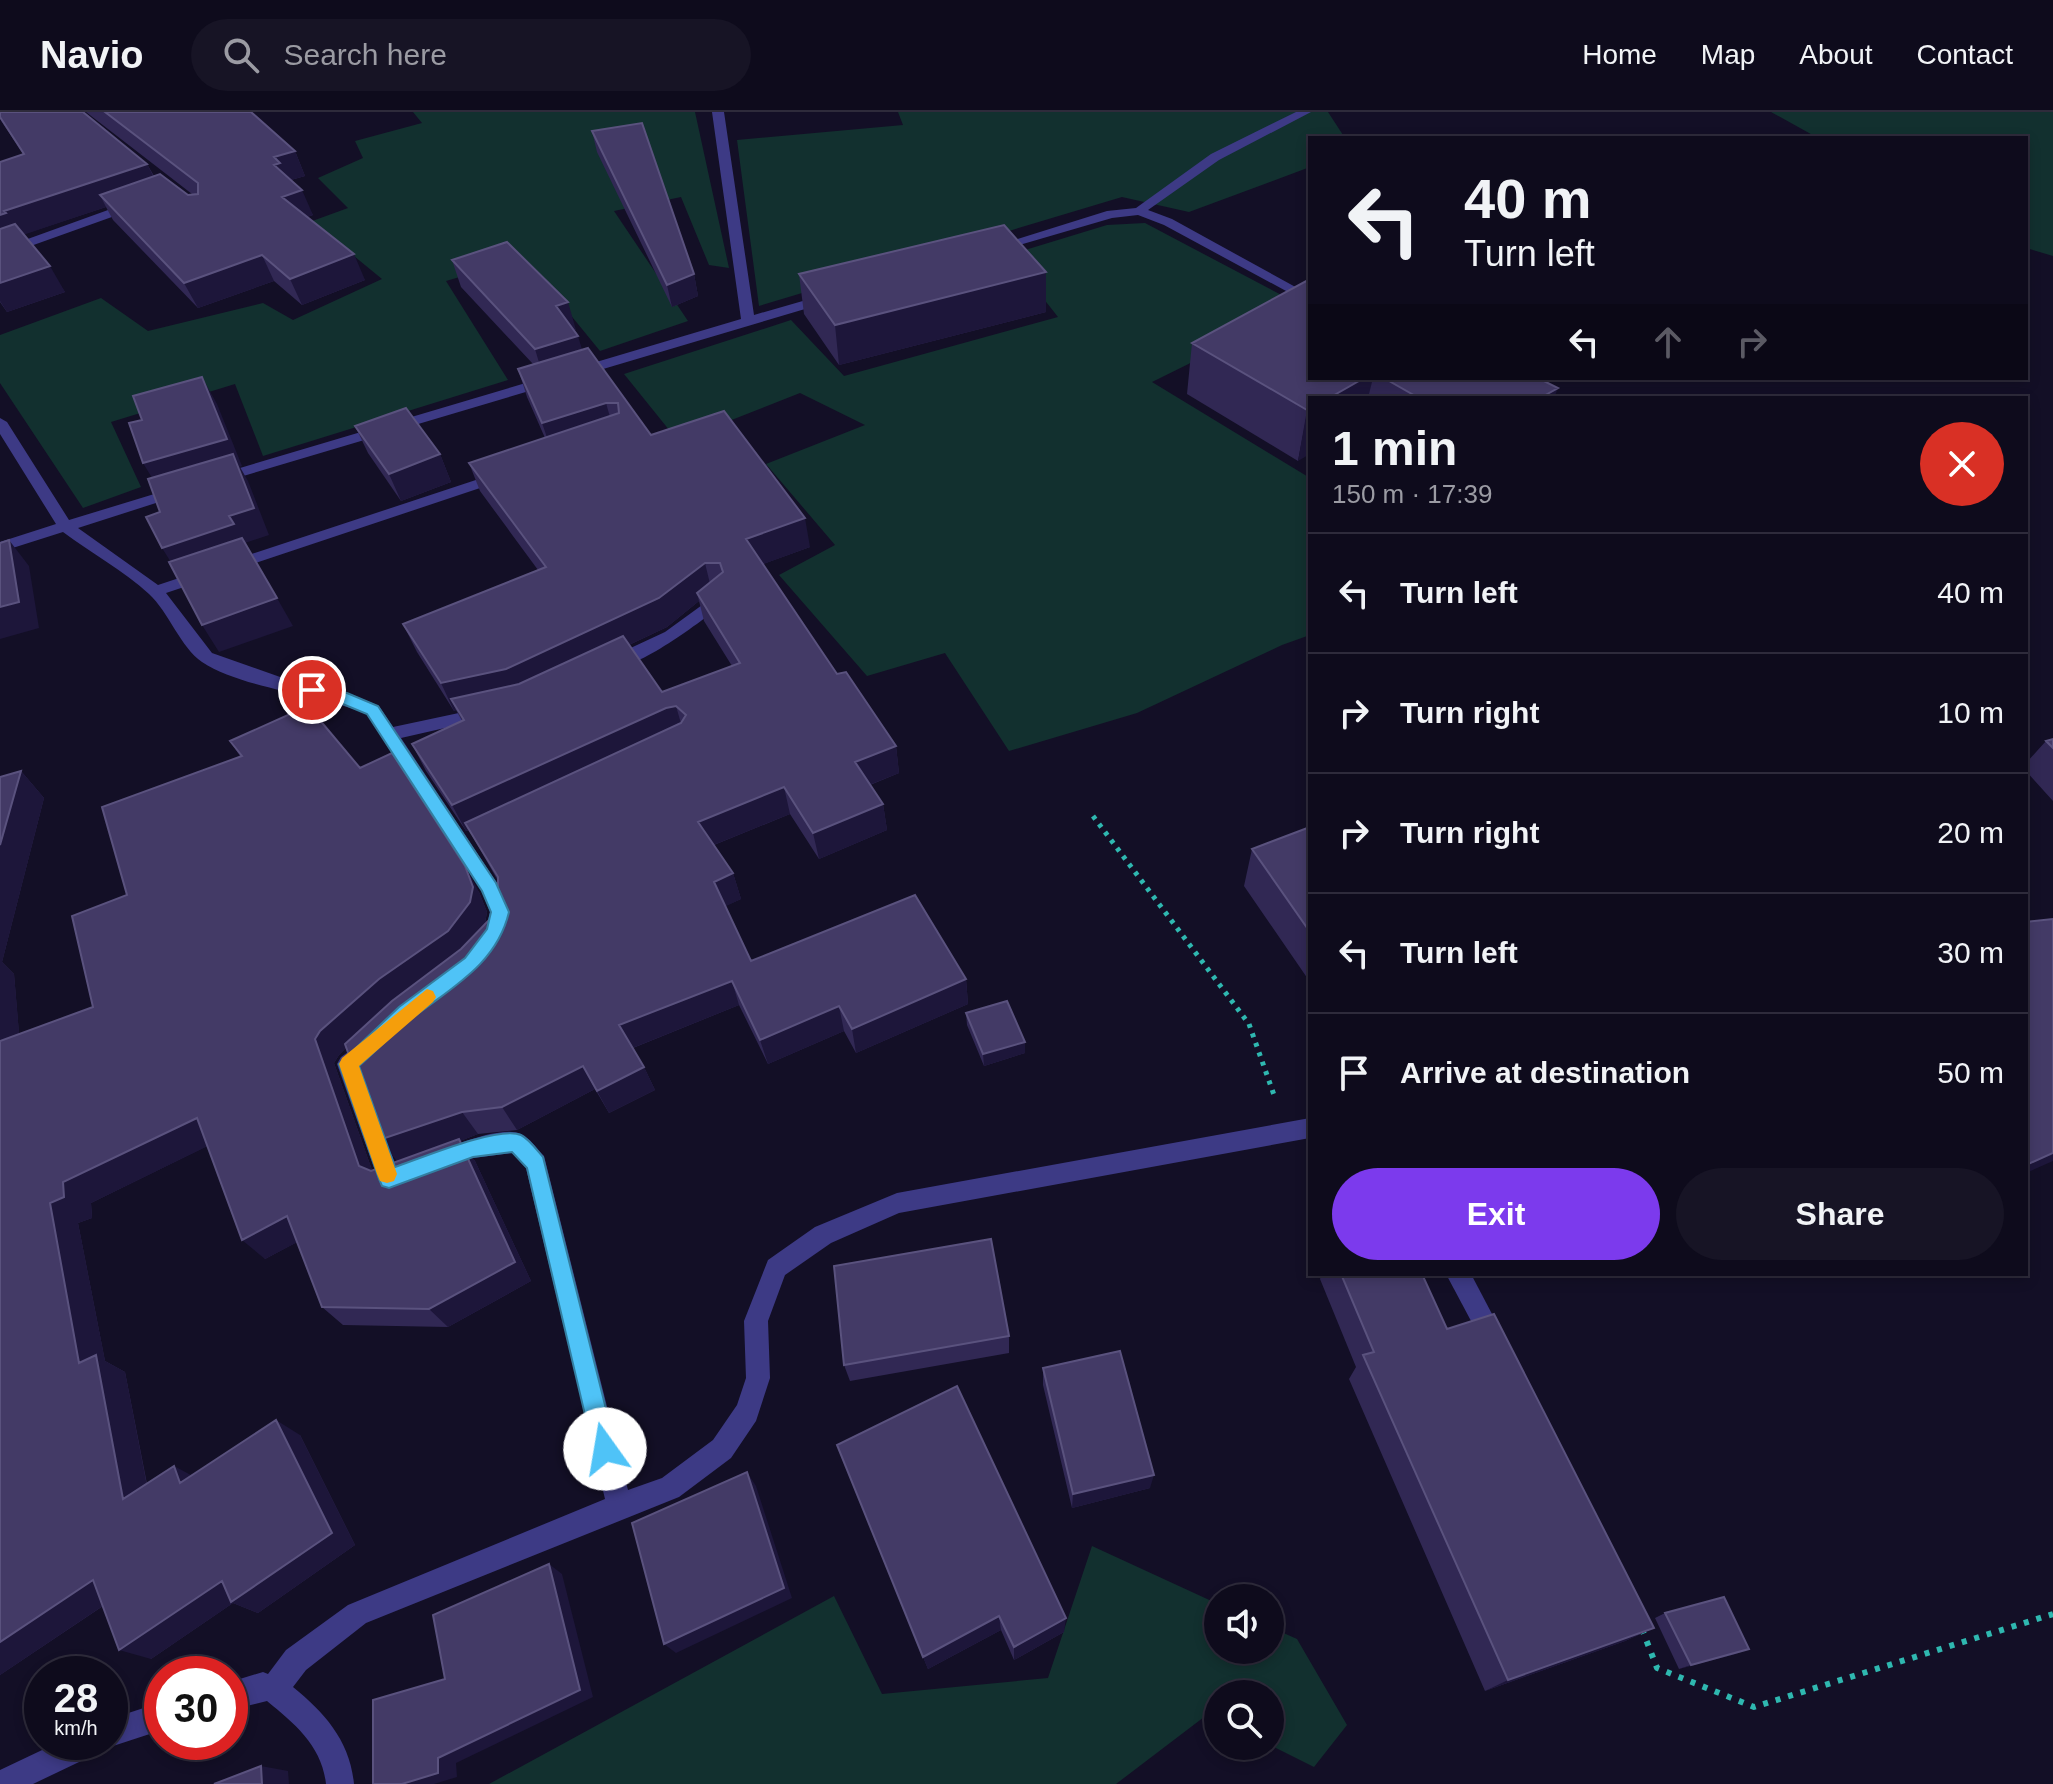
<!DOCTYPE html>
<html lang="en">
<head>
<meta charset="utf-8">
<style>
	:root { --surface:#0e0b1c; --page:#171425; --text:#f1f3f6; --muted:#9b9ba3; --line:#2e2b3b; --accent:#7c3aed }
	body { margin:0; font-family:Arial,sans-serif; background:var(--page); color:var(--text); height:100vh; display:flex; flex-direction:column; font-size:30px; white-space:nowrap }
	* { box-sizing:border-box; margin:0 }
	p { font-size:26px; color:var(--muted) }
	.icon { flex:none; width:44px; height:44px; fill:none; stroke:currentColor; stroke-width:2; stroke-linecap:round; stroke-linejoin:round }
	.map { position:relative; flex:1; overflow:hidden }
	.sheet { position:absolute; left:1308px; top:284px; width:720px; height:880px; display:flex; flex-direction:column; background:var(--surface); border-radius:0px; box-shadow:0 4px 12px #0003,0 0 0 2px var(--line) }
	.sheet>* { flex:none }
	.banner { position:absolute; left:1308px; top:24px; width:720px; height:244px; border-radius:0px; box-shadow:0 4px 12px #0003,0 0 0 2px var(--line); background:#0e0b1c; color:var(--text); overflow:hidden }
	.controls { position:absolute; left:1204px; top:1472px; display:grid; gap:16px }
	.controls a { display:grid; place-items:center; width:80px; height:80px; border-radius:50%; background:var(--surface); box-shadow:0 4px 12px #0003,0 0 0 2px var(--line); font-size:40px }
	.speed { position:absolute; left:24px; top:1544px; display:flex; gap:16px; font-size:40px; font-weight:700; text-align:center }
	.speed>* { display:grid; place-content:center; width:104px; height:104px; border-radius:50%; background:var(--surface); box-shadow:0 4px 12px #0003,0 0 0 2px var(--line); line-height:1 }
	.speed small { font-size:20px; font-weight:400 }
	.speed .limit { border:12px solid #d22; background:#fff; color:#111 }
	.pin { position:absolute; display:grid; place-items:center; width:68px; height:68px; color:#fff; margin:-34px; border:4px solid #fff; border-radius:50%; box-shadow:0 2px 8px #0007 }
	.me { position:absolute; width:88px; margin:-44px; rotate:347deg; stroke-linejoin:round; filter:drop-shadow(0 0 6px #0008) }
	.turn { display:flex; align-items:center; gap:28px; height:168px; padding:0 24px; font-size:36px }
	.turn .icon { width:104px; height:104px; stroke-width:2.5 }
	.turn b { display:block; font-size:56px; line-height:68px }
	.lanes { display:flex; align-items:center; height:76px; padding:0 24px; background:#0003; justify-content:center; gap:40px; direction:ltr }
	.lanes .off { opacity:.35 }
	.round { display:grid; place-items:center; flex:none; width:84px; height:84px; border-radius:42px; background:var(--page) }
	.overview { display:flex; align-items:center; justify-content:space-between; height:136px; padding:0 24px }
	h1 { font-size:48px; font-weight:800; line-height:60px }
	.primary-button { display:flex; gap:16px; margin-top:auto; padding:16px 24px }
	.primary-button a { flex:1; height:92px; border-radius:48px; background:var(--accent); color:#fff; font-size:32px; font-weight:800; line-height:92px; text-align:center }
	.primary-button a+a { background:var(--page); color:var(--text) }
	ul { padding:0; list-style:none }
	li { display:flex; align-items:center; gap:24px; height:120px; padding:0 24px; border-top:2px solid var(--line) }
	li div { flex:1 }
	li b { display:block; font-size:30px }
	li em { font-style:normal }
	header { display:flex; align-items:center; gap:48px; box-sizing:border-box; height:112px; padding:0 40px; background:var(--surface); border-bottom:2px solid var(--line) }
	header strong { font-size:38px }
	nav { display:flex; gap:44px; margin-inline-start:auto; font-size:28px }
	.search { width:560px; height:72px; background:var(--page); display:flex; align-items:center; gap:20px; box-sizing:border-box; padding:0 28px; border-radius:44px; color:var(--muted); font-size:30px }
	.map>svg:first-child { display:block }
	.green { fill:#12302f }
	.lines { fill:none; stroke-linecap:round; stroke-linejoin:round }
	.path-far1 { stroke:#2fb8b0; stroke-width:5; stroke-dasharray:4 6; stroke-linecap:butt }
	.path { stroke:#2fb8b0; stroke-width:6; stroke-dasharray:5 8; stroke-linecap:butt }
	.service { fill:#3d3a85; fill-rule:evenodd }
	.minor { fill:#3d3a85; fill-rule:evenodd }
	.wall { fill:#312854; fill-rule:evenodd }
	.shaded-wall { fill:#1d163a }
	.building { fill:#433a66; stroke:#5a527e; stroke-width:2 }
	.route { fill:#4fc3f7; stroke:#337fa1; stroke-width:2 }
	.slow { fill:#f59e0b }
</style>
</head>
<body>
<header>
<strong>Navio</strong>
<div class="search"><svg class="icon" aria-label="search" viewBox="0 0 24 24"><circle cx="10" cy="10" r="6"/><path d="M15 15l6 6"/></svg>Search here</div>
<nav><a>Home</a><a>Map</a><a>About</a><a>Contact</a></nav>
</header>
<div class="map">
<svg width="2053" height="1672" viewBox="0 0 2053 1672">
	<rect width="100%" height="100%" fill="#130f26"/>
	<!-- green -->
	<path class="green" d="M413,0H695L729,156L709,153L681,85L614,99L688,209L600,239L524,146L446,169L508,268L263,344L235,272L111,310L141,375L83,396L0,271V223L101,186L148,219L263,191L293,208L382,167L332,126L219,143L348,96L318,66L363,46L355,29L422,11Z
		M898,0H1328L1343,23L1310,26V55L1189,100L1122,85L759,194L737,28L903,13Z
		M1771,0H2053V144L2026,136V26H1818Z
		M1145,111L1304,195L1152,270L1310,366V523L1282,533L1137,601L1009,639L945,541L867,564L779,463L835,433L766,352L865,313L800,281L678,329L624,262L791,208L844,264L1058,205L1009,143L1107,113Z
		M1092,1434L1218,1492V1538H1270V1515L1297,1527L1347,1613L1314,1655L1270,1633V1582H1218V1607L1208,1602L1116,1672H489L834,1484L882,1582L1048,1566Z"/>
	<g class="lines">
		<!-- path-far1 -->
		<path class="path-far1" d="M1093,704L1249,912L1274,983"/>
		<!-- path -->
		<path class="path" d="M1642,1517L1657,1556L1754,1595L2053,1502"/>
		<!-- service -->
		<path class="service" d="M1446,1162H1471L1502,1221L1506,1229L1502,1237L1494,1241L1486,1237Z"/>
		<!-- minor -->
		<path class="minor" d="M712,0H724L754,203L827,182L832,183V189L223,370H213V364L741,207Z
			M1296,0H1311L1219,48L1148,98L1172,107L1310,183V192L1164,113L1138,103L1112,106L992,141L986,137L1107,99L1136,96L1211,42Z
			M133,89L139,93L137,96L0,145V137Z
			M0,306L7,310L69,408L174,376H184V382L78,416L158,473L497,361H507V367L166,481L212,541L283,566L348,581L379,594L393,615L487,595L493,597L496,601L493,605L401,626L497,771L510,800L503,822H489L486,816L490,800L482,779L367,602C319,582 243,577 202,550C181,536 168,499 149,482C124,459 91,441 63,420L0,440V430L56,412L0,322Z
			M720,480L726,482L728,486L726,490C705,506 633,563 607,555L604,551L607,547L665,520Z
			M372,923L379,926L382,932L360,955L396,1054L407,1056L410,1063L407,1070L389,1077L381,1074L378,1067L337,952L341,945Z
			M1310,1006V1026L899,1101L831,1131L785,1163L768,1209L770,1266L756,1309L731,1346L679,1385L366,1511L306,1558L293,1575C325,1601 350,1629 354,1672H326C322,1634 295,1612 267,1589L230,1598V1570L263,1560L268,1562L286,1538L348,1493L605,1387L526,1056L512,1041L473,1046L444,1057L436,1054L433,1047L436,1040C454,1033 503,1013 521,1022C530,1026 537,1037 544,1044L628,1378L662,1366L713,1328L737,1293L746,1266L744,1209L768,1148L815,1115L897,1081Z
			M162,1590V1618L110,1635L103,1632L100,1640L33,1672H0V1658L59,1630H110V1607Z"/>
	</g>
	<!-- wall -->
	<path class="wall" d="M0,0L147,52L154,64L188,83L192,82L86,0H251L295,39L305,64L291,68L313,103L307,105L365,168L302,193L274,169L198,196L113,108L106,95L24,122L65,180L7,200L0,190V50L23,42L0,7Z
		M592,19L694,162L698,184L672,195L597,40Z
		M452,148L576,218H574L582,238L651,323L810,435L763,452L837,562L896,634L899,661L870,673L883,692L887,718L819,747L790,702L714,733L733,761L741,787L725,794L751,849L966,867L968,892L856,941L844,919L768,952L739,893L633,936L644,955L655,978L609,1001L595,977L517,1018L478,1022L460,1029L475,1049L531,1169L448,1215L343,1213L322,1195L297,1130L265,1147L207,1034L91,1091L92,1106L78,1111L105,1249L125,1260L147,1372L191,1363L300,1323L355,1433L258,1501L233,1491L151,1547L103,1494L0,1563V665L21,659L44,686L2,850L14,862L19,922L93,895L127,783L240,644L230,629L360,656L479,780L487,800L485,812L490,807L498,790V769L469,718L466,719L426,659L412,632L462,609L456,598L454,599L417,540L403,512L538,458L480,379L469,351L545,326L527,285L518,257L533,252L461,175ZM699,489L704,509L732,554L662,580L629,533L667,515ZM346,936L397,1049L372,1058L334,951L339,943Z
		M799,162L1046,200L839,253L804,202Z
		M1192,231L1310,266H1538L1554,286H1310L1298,349L1187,282Z
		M355,314L440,342L451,370L401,389L368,341Z
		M2053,627V689L2026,659V651L2046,629Z
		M1310,715V870L1244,774L1252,737Z
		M966,901L1025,930V941L984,954L967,913Z
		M1322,1162H1422L1447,1217L1654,1516L1625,1529L1485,1579L1349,1267L1356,1255L1320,1167Z
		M1009,1224V1241L850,1269L844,1253Z
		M1043,1256L1150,1376L1072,1396L1043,1273Z
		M837,1333L1064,1520L1014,1548L1001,1518L928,1557Z
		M1665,1501L1749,1537L1679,1557L1655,1506Z"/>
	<!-- shaded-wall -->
	<path class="shaded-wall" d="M295,39L305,64L287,69L274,53V45Z
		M147,52L160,77L100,83L106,95L20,124L0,134V103L4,99Z
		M302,78L313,103L293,110L282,85Z
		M354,142L365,168L302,193L290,167Z
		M262,143L274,169L198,196L184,171Z
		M50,154L65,180L7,200L0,189V171Z
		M1046,160V200L839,253L835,213Z
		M694,162L698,184L672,195L667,173Z
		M568,190L576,218L564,222L556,194Z
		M578,224L586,251L543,264L535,237Z
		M202,265L217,292L242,354L240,355L248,369L269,423L245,431L179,463L162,436L160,379L143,351Z
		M1364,266H1373L1368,286H1329Z
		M1558,276L1554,286H1540Z
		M606,291L614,319L552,340L542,311Z
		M1310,297V342L1298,349L1307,298Z
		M440,342L451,370L401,389L389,362Z
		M805,406L810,435L752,456L746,427Z
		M9,428L29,454L39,516L0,527V495Z
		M705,451L712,480L697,481L699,489L667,515L518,585L451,587L456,598L454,599L441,571Z
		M277,486L293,514L219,540L202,513Z
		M676,594L684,622L466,719L452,693L666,596Z
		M896,634L899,661L859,677L855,650Z
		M21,659L44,686L2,850L14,862L22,955L0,936V733Z
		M784,675L790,702L706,736L698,710Z
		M883,692L887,718L819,747L813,721Z
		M465,754L479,780L487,800L484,816L463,844L396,892L339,943L334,951L378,1075L359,1054L315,927L320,919Z
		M733,761L741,787L722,796L714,770Z
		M966,867L968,892L856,941L852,917Z
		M732,869L739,893L630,937L619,913Z
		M839,894L844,919L768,952L760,928Z
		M1025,930V941L984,954L983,942Z
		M583,954L595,977L517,1018L502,995Z
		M644,955L655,978L609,1001L597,979Z
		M462,1000L478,1022L460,1029L475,1049L531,1169L448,1215L429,1197L398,1050L379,1028Z
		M197,1006L220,1028L91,1091L92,1106L78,1111L105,1249L125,1260L152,1400L123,1387L79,1251L50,1091L63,1070Z
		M2053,1041V1049L2026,1061V1053Z
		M287,1104L309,1124L265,1147L242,1128Z
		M276,1308L300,1323L355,1433L258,1501L233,1491L151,1547L119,1538Z
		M174,1354L202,1369L180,1371Z
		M747,1360L756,1374L792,1486L676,1541L664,1532Z
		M1154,1363L1150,1376L1072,1396L1073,1382Z
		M549,1452L562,1462L593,1585L456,1651L457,1665L434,1672H402L438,1646Z
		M93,1468L125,1479L0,1563V1530Z
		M999,1504L1001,1518L928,1557L923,1545Z
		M1066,1506L1064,1520L1014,1548V1535Z
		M1654,1516L1625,1529L1485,1579L1508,1568Z
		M1749,1537L1736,1542L1679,1557L1691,1553Z
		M261,1654L288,1659L289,1672H262Z"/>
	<!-- building -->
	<path class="building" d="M0,0H83L147,52L4,99L6,101L0,103V50L24,42L0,5Z
		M105,0H251L295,39L274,45L280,51L274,53L302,78L282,85L354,142L290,167L262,143L184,171L100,83L160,62L188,83L198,82V71Z
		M642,11L694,162L667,173L592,19Z
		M15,112L50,154L0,171V117Z
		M1004,113L1046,160L835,213L799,162Z
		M507,130L568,190L556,194L578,224L535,237L452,148Z
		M1310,167V266H1364L1329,286H1310V297L1307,298L1192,231Z
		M588,236L651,323L724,299L805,406L746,427L837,562L846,560L896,634L855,650L883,692L813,721L784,675L698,710L733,761L714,770L751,849L915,783L966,867L852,917L839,894L760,928L732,869L619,913L644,955L597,979L583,954L502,995L462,1000L379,1028L345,932L392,889L461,837L490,807L498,790V765L465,711L681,611L686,603L676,594L666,596L452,693L412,632L464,608L451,587L519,572L623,524L662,580L740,551L697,481L723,460L720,451H705L659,486L506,557L441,571L403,512L546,455L469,351L619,301L618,291H606L542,311L518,257Z
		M202,265L227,327L143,351L129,311L142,308L133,284Z
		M1384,266H1538L1558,276L1540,286H1419Z
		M406,296L440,342L389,362L355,314Z
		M233,342L254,396L229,404L234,412L162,436L146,405L160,400L148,367Z
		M242,426L277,486L202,513L169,450Z
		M9,428L19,490L0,495V431Z
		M308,594L360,656L392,641L465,754L473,775L470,790L448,819L379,867L320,919L315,927L359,1054L371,1059L459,1027L515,1150L429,1197L322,1195L287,1104L242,1128L197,1006L63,1070L64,1085L50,1091L79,1251L96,1243L123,1387L174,1354L180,1371L276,1308L332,1421L231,1490L222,1469L119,1538L93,1468L0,1530V929L93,895L72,804L127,783L102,695L242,644L230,629Z
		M2053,627V636L2046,629Z
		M21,659L0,733V665Z
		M1310,715V820L1252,737Z
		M2053,807V1041L2026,1053V810Z
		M1007,889L1025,930L983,942L966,901Z
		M991,1127L1009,1224L844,1253L834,1154Z
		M1341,1162H1422L1447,1217L1494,1202L1654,1516L1508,1568L1363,1243L1374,1240Z
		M1120,1239L1154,1363L1073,1382L1043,1256Z
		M957,1274L1066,1506L1014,1535L999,1504L923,1545L837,1333Z
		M747,1360L784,1476L664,1532L632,1411Z
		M549,1452L580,1578L438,1646V1661L402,1672H373V1588L445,1567L433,1503Z
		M1724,1485L1749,1537L1691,1553L1665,1501Z
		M261,1654L262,1672H214Z"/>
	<!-- route -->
	<path class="route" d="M312,573L347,581L378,594L496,771L509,800C497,851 454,874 415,904C395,919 377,938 359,954L395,1055C419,1047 499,1013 521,1023C529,1027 537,1038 543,1045L616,1337L613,1345L605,1348L597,1345L593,1337L527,1056L512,1040L473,1045L389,1076L382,1074L379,1067L339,952L399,895L465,846L487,817L491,800L482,779L367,602L338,590L306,582L304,578Z"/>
	<!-- slow -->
	<path class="slow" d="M427,877L433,879L436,885L433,890L359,954L397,1062L394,1069L387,1071L380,1069L377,1062L339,952L342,946Z"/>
</svg>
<div class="controls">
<a><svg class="icon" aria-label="sound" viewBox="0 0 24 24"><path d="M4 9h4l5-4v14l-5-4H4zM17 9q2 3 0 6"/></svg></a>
<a><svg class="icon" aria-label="search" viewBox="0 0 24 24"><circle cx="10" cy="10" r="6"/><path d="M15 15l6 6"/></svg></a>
</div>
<div class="speed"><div>28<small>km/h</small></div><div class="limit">30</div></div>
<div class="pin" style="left:312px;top:578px;background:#d93025"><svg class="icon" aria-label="arrive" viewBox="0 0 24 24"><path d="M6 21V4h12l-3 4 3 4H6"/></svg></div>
<svg class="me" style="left:605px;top:1337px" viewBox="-20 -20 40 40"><circle r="19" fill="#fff"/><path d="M0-13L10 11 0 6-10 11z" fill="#4fc3f7"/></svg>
<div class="banner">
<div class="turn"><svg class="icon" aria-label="left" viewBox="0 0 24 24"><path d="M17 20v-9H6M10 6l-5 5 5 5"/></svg><div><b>40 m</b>Turn left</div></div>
<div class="lanes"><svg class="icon" aria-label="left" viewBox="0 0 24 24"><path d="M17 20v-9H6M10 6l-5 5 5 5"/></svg><svg class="icon off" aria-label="ahead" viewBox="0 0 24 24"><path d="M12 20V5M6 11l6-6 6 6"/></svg><svg class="icon off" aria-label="right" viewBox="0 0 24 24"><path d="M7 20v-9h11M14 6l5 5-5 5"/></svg></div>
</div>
<section class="sheet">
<div class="overview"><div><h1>1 min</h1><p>150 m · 17:39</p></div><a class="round" style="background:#d93025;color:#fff"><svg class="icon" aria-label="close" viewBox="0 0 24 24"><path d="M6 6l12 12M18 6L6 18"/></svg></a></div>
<ul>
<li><svg class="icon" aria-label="left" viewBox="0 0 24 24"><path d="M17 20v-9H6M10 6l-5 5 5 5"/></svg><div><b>Turn left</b></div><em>40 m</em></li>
<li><svg class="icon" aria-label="right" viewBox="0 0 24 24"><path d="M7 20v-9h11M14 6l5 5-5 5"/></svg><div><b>Turn right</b></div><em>10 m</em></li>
<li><svg class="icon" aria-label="right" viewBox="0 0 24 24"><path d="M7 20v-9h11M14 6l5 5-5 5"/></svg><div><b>Turn right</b></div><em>20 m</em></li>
<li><svg class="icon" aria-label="left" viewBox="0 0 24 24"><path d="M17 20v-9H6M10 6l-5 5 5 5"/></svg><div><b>Turn left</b></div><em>30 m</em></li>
<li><svg class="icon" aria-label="arrive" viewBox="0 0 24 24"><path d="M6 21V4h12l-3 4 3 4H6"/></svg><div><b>Arrive at destination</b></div><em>50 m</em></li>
</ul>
<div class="primary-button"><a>Exit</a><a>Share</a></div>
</section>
</div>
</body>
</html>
